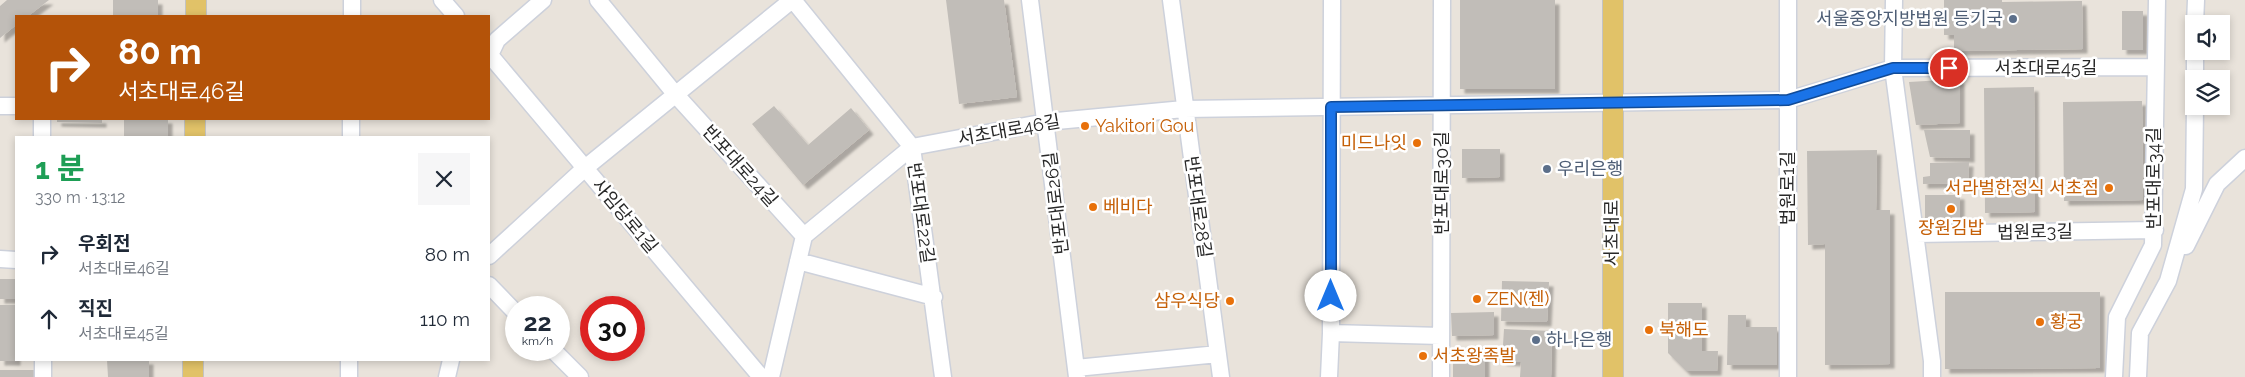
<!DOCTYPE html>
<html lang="ko">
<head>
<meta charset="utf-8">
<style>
	:root { --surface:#fff; --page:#f6f6f7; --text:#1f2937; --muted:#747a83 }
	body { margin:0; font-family:Raleway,"Noto Sans KR",sans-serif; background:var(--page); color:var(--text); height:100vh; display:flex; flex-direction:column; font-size:19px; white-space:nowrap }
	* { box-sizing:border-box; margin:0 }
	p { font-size:16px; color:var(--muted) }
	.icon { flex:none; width:28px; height:28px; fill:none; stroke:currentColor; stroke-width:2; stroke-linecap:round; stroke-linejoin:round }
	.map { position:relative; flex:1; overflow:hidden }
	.drawer { position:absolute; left:15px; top:136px; width:475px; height:225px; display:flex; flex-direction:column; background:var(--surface); border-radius:0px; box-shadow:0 2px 8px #0003 }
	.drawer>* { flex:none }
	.banner { position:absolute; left:15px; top:15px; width:475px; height:105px; border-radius:0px; box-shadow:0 2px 8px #0003; background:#b45309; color:#fff; overflow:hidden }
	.buttons { position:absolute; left:2185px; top:15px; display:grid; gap:10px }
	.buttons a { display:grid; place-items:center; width:45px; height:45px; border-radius:0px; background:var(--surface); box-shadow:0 2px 8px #0003; font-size:25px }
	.speed { position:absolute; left:505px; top:296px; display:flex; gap:10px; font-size:25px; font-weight:700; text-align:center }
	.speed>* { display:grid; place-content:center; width:65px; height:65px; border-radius:50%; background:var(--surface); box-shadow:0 2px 8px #0003; line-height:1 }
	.speed small { font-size:12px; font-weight:400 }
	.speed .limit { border:8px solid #d22; background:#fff; color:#111 }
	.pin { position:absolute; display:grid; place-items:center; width:42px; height:42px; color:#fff; margin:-21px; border:2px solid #fff; border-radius:50%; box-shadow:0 1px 5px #0007 }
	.me { position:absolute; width:55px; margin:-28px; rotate:0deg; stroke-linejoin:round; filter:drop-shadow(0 0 4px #0008) }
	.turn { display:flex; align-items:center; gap:18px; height:105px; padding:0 20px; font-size:22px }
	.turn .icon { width:65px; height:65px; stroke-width:2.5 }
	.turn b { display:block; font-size:35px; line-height:42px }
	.round { display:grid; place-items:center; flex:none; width:52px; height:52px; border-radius:0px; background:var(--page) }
	.summary { display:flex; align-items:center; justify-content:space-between; height:85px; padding:0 20px }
	h1 { font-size:30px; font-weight:700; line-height:38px; color:#1e9e55 }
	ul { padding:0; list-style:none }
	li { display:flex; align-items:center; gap:15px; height:65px; padding:0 20px }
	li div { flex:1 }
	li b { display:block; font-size:19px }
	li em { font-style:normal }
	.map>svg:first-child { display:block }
	.building { fill:#c1bdb8; filter:url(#shadow) }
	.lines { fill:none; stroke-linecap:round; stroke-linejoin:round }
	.minor-casing { stroke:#cdd1db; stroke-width:19 }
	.major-casing { stroke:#c3c3c3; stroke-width:22 }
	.minor { stroke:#fff; stroke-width:16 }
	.major { stroke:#e1c268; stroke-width:20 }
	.route-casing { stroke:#114b97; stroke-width:12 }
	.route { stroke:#1a73e8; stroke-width:9 }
	.service-dot { fill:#5c6f8a; stroke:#fff; stroke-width:2 }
	.food-dot { fill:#e8710a; stroke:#fff; stroke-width:2 }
	.labels { text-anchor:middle; stroke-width:5; stroke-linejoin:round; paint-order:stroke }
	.service-label { font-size:18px; fill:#4e5e75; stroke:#fff; text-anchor:start }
	.street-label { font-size:18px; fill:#282828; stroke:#fff }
	.food-label { font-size:18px; fill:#c56008; stroke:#fff; text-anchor:start }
</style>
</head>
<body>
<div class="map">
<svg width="2245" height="377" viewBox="0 0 2245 377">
	<defs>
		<filter id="shadow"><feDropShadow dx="4.5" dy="4.5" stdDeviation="1" flood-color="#0004"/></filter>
	</defs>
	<rect width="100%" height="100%" fill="#e9e3db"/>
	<!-- building -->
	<path class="building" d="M7,0H49L28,16H16V25L0,38V6Z
		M113,0H158V16H113Z
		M946,0H1004L1017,97L959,104Z
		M1460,0H1555V89H1460Z
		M1944,0H2002V2L2082,1L2083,49L1954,51V35H1944Z
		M2122,11H2143V50H2122Z
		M1960,79V123L1916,125L1909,82Z
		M2034,87L2035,212L1985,213L1984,88Z
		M2142,101L2143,200L2064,201L2063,102Z
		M774,106L808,145L851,108L869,130L803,185L752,124Z
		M57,119H102V123L57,122Z
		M124,119H168V138H124Z
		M1924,130H1970V158L1930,157Z
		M1462,149H1500V177L1462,178Z
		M1877,150L1876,210H1890V364L1825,365V244L1808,245L1807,151Z
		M1969,162L1968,183L1923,184V177L1930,176V163Z
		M1925,195H1960V219H1925Z
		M0,279H16V299H0Z
		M1502,281L1549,282L1547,322L1501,321Z
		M1945,292H2100V368L1945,369Z
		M1668,303H1702V351H1718L1717,371H1686L1668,353Z
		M0,305H16V361H0Z
		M1494,312V335L1452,336L1451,313Z
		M1728,315H1746V327H1777V365H1727Z
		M1504,329L1552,331L1551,377H1520L1521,362L1502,361Z
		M1453,348H1485V377H1453Z
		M107,360H149V377H108Z
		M0,370H34V377H0Z"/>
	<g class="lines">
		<defs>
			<path id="minor" d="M442,0L456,16
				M598,0L676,95L804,236
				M793,0L912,147L943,377
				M1030,0L1077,377
				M1171,0L1221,377
				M1894,0L1893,68L1932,361V377
				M352,16V0
				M2195,24L2196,0
				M489,54L761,377
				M489,57L497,40L543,0
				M2195,79V51
				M0,106H16
				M42,138V119
				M351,138V119
				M1916,234L2155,230
				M2186,246L2217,184L2245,158
				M489,256L585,168L792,0
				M0,259L16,260
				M798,261L934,297
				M489,285L516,313
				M1331,333L1441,336
				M553,350L580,377
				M43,360V377
				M1076,368L1218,354
				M349,377V360
				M447,377L451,360
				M771,377L804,236L912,147L1046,122L1184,109L1788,100L1893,68L2154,67
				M1329,377L1331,333L1332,0
				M1441,377L1442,0
				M1788,377V0
				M2114,377L2117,317L2153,245L2157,0
				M2138,377L2140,333L2168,281L2194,189L2195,106"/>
			<path id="major" d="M1613,0V377
				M196,16V0
				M195,138V119
				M193,377V360"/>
		</defs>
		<!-- minor casing -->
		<use href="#minor" class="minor-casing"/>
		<!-- major casing -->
		<use href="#major" class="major-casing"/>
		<!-- minor -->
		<use href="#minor" class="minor"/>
		<!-- major -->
		<use href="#major" class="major"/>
	</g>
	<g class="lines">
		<defs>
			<path id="route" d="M1331,296V107L1788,100L1893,68H1949"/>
		</defs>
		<!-- route casing -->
		<use href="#route" class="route-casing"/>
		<!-- route -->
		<use href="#route" class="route"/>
	</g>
	<!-- markers -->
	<g class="service-dot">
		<circle cx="2013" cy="19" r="5"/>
		<circle cx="1547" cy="169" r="5"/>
		<circle cx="1536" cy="340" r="5"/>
	</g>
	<g class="food-dot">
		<circle cx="1085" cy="126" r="5"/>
		<circle cx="1417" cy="143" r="5"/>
		<circle cx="2109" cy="188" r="5"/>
		<circle cx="1093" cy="207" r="5"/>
		<circle cx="1951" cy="209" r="5"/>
		<circle cx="1477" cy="299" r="5"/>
		<circle cx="1230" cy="301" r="5"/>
		<circle cx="2040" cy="322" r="5"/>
		<circle cx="1649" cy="330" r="5"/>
		<circle cx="1423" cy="356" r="5"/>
	</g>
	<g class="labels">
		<!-- service labels -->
		<g class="service-label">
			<text x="2003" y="25" text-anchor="end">서울중앙지방법원 등기국</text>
			<text x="1557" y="175">우리은행</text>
			<text x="1546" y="346">하나은행</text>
		</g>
		<!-- street labels -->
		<g class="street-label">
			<text x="2046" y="74">서초대로45길</text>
			<text transform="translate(1009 130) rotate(-10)" y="6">서초대로46길</text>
			<text transform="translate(740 166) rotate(48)" y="6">반포대로24길</text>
			<text transform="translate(2154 178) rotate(-90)" y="6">반포대로34길</text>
			<text transform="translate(1442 183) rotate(-90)" y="6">반포대로30길</text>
			<text transform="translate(1788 188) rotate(-90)" y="6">법원로1길</text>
			<text transform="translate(1056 203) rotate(-97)" y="6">반포대로26길</text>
			<text transform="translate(1198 207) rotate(82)" y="6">반포대로28길</text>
			<text transform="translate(921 213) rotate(82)" y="6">반포대로22길</text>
			<text transform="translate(625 216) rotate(50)" y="6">사임당로1길</text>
			<text transform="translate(2035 232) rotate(-1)" y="6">법원로3길</text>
			<text transform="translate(1612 233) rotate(-90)" y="6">서초대로</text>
		</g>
		<!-- food labels -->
		<g class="food-label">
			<text x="1095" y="132">Yakitori Gou</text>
			<text x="1407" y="149" text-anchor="end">미드나잇</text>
			<text x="2099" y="194" text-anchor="end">서라벌한정식 서초점</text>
			<text x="1103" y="213">베비다</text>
			<text x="1951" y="234" text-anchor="middle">장원김밥</text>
			<text x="1487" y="305">ZEN(젠)</text>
			<text x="1220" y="307" text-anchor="end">삼우식당</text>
			<text x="2050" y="328">황궁</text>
			<text x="1659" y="336">북해도</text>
			<text x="1433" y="362">서초왕족발</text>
		</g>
	</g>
</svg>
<div class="buttons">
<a><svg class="icon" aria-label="sound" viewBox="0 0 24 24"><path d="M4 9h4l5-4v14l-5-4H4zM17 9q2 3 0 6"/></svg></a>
<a><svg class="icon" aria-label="layers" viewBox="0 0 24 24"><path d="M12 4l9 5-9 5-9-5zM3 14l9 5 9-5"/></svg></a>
</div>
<div class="speed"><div>22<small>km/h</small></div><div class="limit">30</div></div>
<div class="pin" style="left:1949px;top:68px;background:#d93025"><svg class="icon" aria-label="arrive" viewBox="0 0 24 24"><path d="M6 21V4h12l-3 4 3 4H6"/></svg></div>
<svg class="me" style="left:1331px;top:296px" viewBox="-20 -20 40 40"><circle r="19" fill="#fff"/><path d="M0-13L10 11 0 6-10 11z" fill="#1a73e8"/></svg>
<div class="banner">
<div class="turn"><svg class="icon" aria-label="right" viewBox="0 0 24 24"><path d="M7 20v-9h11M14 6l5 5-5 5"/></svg><div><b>80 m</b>서초대로46길</div></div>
</div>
<section class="drawer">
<div class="summary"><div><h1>1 분</h1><p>330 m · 13:12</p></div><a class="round"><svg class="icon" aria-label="close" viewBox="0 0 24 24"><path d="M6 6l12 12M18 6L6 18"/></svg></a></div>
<ul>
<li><svg class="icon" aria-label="right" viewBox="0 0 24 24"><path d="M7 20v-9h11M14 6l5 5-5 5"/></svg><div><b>우회전</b><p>서초대로46길</p></div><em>80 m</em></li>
<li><svg class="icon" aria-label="ahead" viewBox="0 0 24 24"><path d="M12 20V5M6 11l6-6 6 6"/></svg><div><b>직진</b><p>서초대로45길</p></div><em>110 m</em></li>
</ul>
</section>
</div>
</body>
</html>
